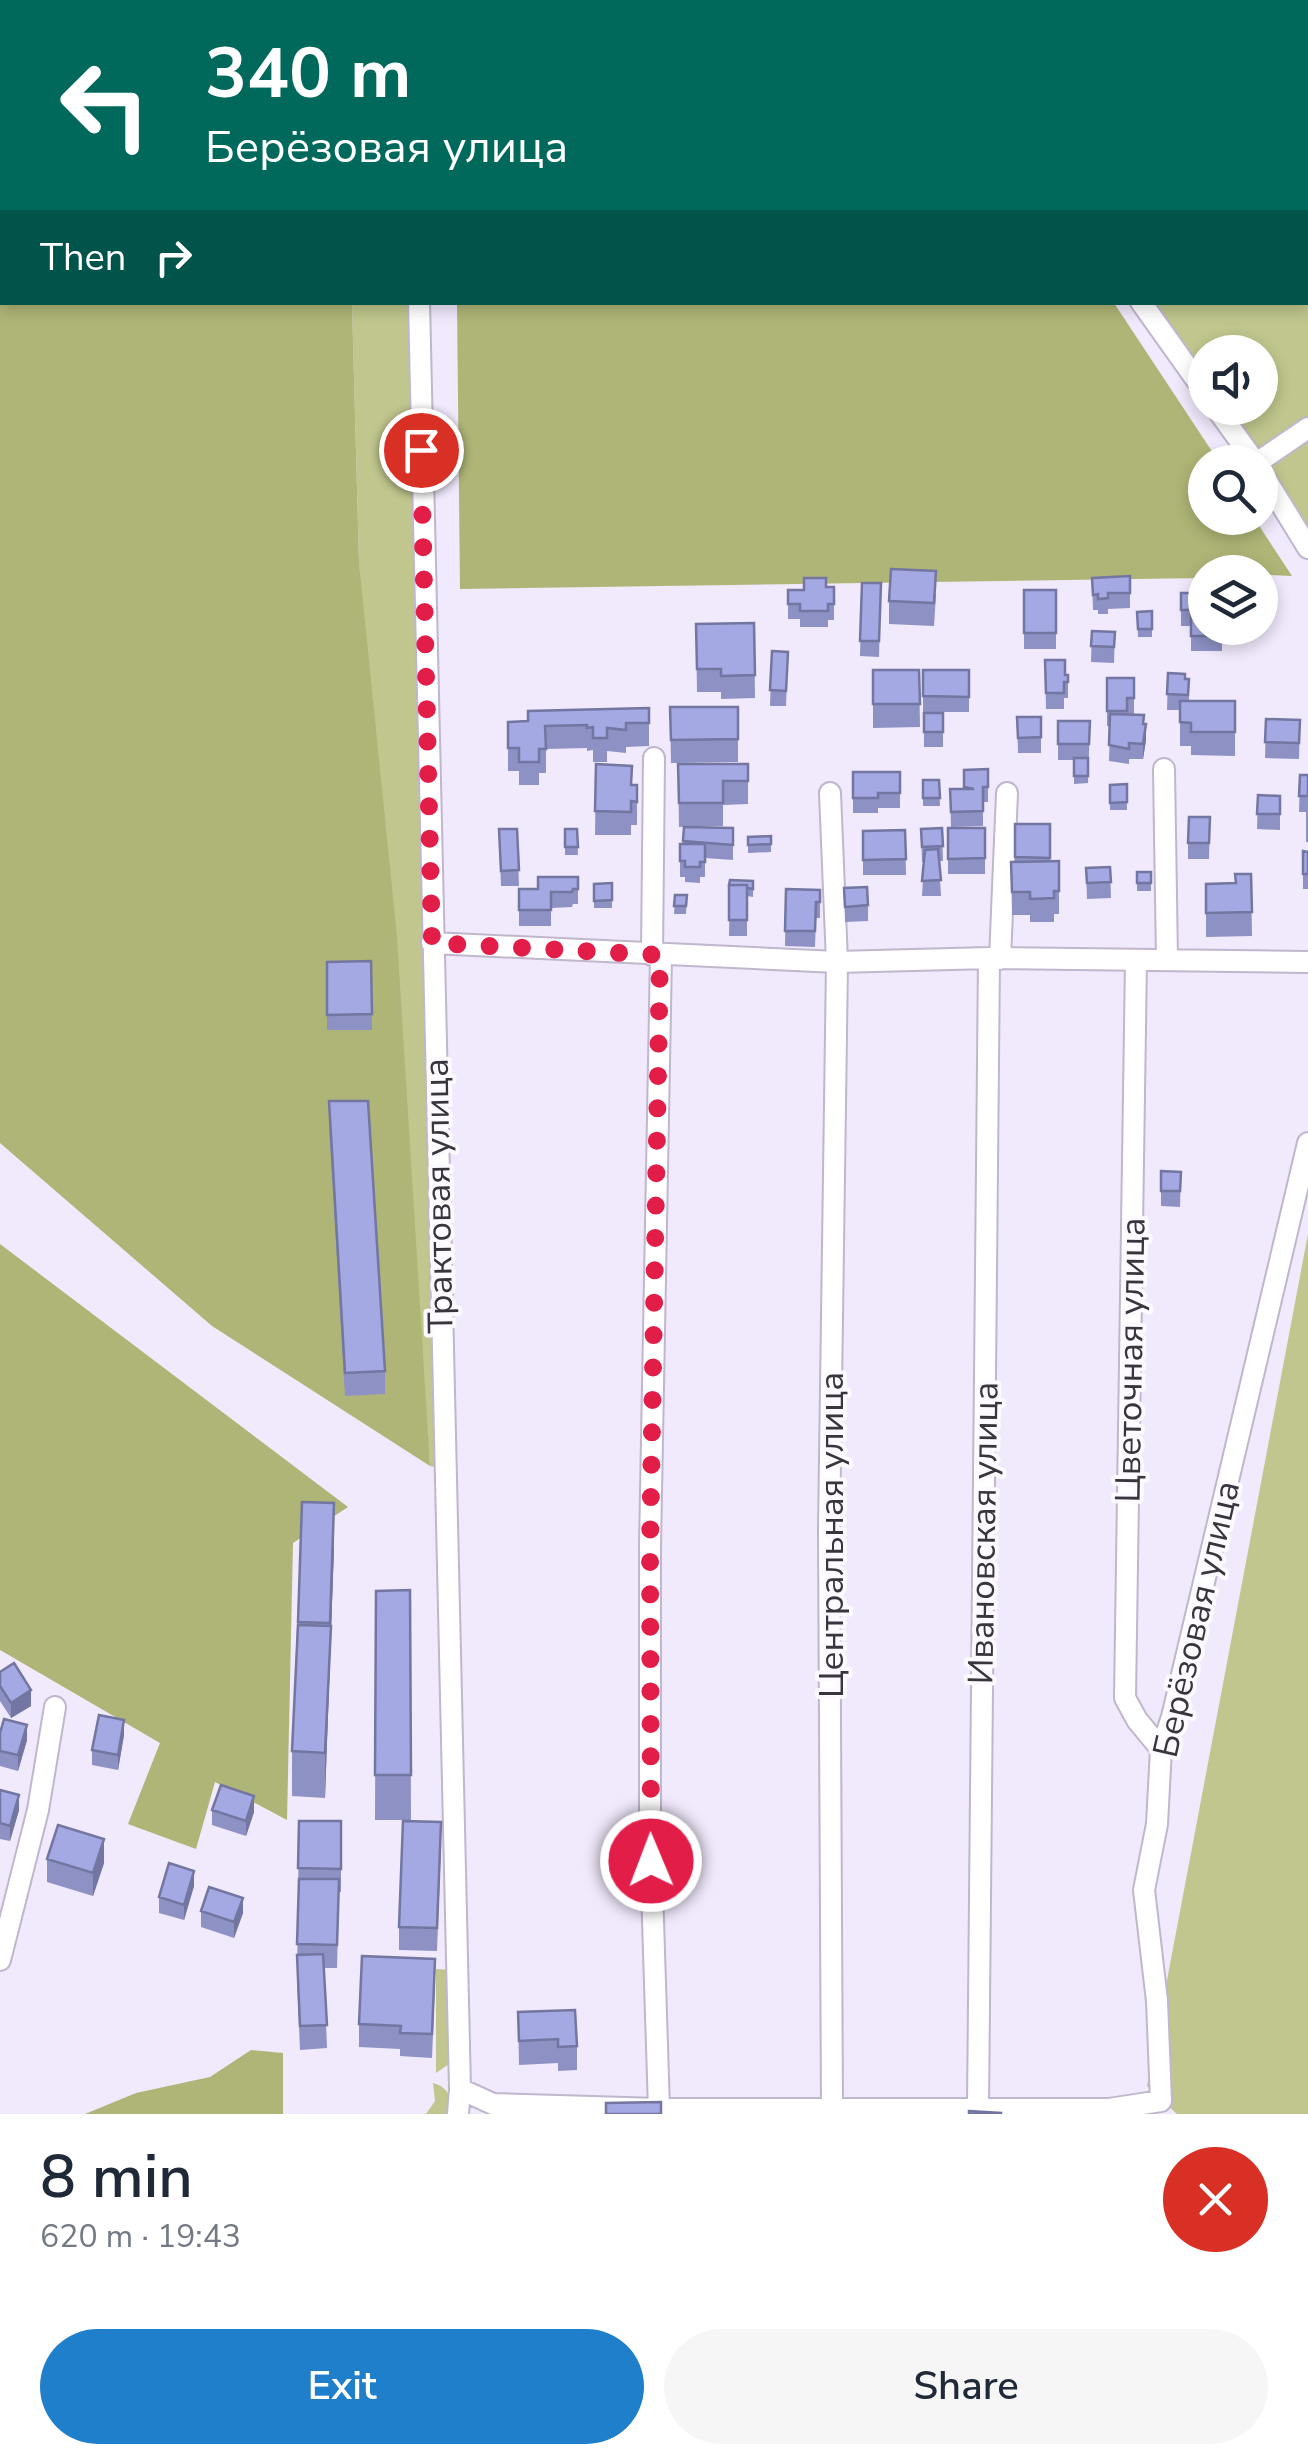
<!DOCTYPE html>
<html lang="en">
<head>
<meta charset="utf-8">
<style>
	:root { --surface:#fff; --page:#f6f6f7; --text:#1f2937; --muted:#747a83; --accent:#207fcb }
	body { margin:0; font-family:"Nunito Sans",sans-serif; background:var(--page); color:var(--text); height:100vh; display:flex; flex-direction:column; font-size:38px; white-space:nowrap }
	* { box-sizing:border-box; margin:0 }
	p { font-size:32px; color:var(--muted) }
	.icon { flex:none; width:55px; height:55px; fill:none; stroke:currentColor; stroke-width:2; stroke-linecap:round; stroke-linejoin:round }
	.map { position:relative; height:2114px; overflow:hidden }
	.side { display:flex; flex-direction:column; background:var(--surface); flex:1 }
	.side>* { flex:none }
	.top-card { position:absolute; left:0px; top:0px; width:1310px; height:305px; box-shadow:0 5px 15px #0003; background:#00695c; color:#fff; overflow:hidden }
	.fabs { position:absolute; left:1188px; top:335px; display:grid; gap:20px }
	.fabs a { display:grid; place-items:center; width:90px; height:90px; border-radius:50%; background:var(--surface); box-shadow:0 5px 15px #0003; font-size:50px }
	.pin { position:absolute; display:grid; place-items:center; width:85px; height:85px; color:#fff; margin:-42px; border:5px solid #fff; border-radius:50%; box-shadow:0 2px 10px #0007 }
	.me { position:absolute; width:110px; margin:-55px; rotate:359deg; stroke-linejoin:round; filter:drop-shadow(0 0 8px #0008) }
	.turn { display:flex; align-items:center; gap:35px; height:210px; padding:0 40px; font-size:45px }
	.turn .icon { width:130px; height:130px; stroke-width:2.5 }
	.turn b { display:block; font-size:70px; line-height:85px }
	.then { display:flex; align-items:center; height:95px; padding:0 40px; background:#0003; gap:20px; font-size:38px }
	.round { display:grid; place-items:center; flex:none; width:105px; height:105px; border-radius:52px; background:var(--page) }
	.headline { display:flex; align-items:center; justify-content:space-between; height:170px; padding:0 40px }
	h1 { font-size:60px; font-weight:600; line-height:75px }
	.action { display:flex; gap:20px; margin-top:auto; padding:20px 40px }
	.action a { flex:1; height:115px; border-radius:60px; background:var(--accent); color:#fff; font-size:40px; font-weight:600; line-height:115px; text-align:center }
	.action a+a { background:var(--page); color:var(--text) }
	.map>svg:first-child { display:block }
	.green { fill:#c0c68d }
	.forest { fill:#afb576 }
	.lines { fill:none; stroke-linecap:round; stroke-linejoin:round }
	.minor-casing { stroke:#c0b6cd; stroke-width:24 }
	.minor { stroke:#fff; stroke-width:20 }
	.wall { fill:#8d91c4 }
	.shaded-wall { fill:#7376a0 }
	.building { fill:#a4a9e4; stroke:#7376a0; stroke-width:2.5 }
	.route { stroke:#e11d48; stroke-width:18; stroke-dasharray:0 32.4 }
	.labels { text-anchor:middle; stroke-width:8; stroke-linejoin:round; paint-order:stroke }
	.street-label { font-size:35px; fill:#39353e; stroke:#fcfafe }
</style>
</head>
<body>
<div class="map">
<svg width="1308" height="2114" viewBox="0 0 1308 2114">
	<rect width="100%" height="100%" fill="#f1e9fc"/>
	<!-- green -->
	<path class="green" d="M936,0H1308V544L1215,408H1260V352H1205V394L1143,303L1308,302V2Z
		M352,303H409L444,1470L430,1466L359,562Z
		M1308,1234V2114H1177L1147,2086Z
		M436,1969L454,1970L452,2062L436,2073Z
		M433,2083C449,2087 452,2098 450,2114H426L435,2101Z"/>
	<!-- forest -->
	<path class="forest" d="M0,0H354L2,2V302L352,303L359,562L397,937L430,1466L212,1326L0,1143Z
		M454,0H915L916,2H454Z
		M457,303H1114L1219,462H1205V518H1254L1292,576L1205,572V578L460,589Z
		M0,1244L348,1507L293,1543L287,1820L215,1782L196,1849L128,1824L160,1743L0,1650Z
		M251,2050L283,2053V2114H85L136,2093L210,2077Z"/>
	<g class="lines">
		<defs>
			<path id="minor" d="M418,0V2
				M933,0L934,2
				M419,302L460,2089L458,2114
				M1141,302L1205,392
				M1216,408L1255,462
				M1258,462L1308,428
				M1260,470L1308,548
				M1164,769L1167,960
				M830,793L837,962L829,1530L832,2108
				M432,943L837,962L989,958L1308,962
				M652,955L654,758
				M1000,959L1007,793
				M1136,960L1125,1698L1137,1720L1161,1749
				M0,1960L38,1810L55,1707
				M460,2089L493,2104L659,2109H1109L1161,2101L1157,2001L1144,1890L1157,1824L1161,1749L1172,1717L1308,1143
				M978,2107L989,958
				M659,2109L650,1826V1547L661,955"/>
		</defs>
		<!-- minor casing -->
		<use href="#minor" class="minor-casing"/>
		<!-- minor -->
		<use href="#minor" class="minor"/>
	</g>
	<!-- wall -->
	<path class="wall" d="M1130,576V608L1108,609V614H1098V610H1093L1092,578Z
		M862,583H881L879,657L860,656Z
		M834,587V620H828V627H800V619H788V590Z
		M1024,590H1056V649H1024Z
		M1181,593L1222,628V651H1191V626H1181Z
		M936,594L934,626L889,624V601Z
		M1152,611V637H1138L1137,612Z
		M754,623L755,698L721,699V692H697L696,624Z
		M1092,631L1115,632L1114,663L1091,662Z
		M772,651L788,652L786,706H770Z
		M1045,660L1065,675H1068V698H1064V709H1046Z
		M873,670H919L920,727L873,728Z
		M923,670H969V712H923Z
		M1168,673L1189,679V701H1235V756L1191,755V746H1180V710H1167Z
		M1107,678H1134V714L1127,715L1143,724L1146,740L1143,759H1129V764L1109,761L1110,726H1107Z
		M670,707H738V762L671,763Z
		M649,708V746L626,747V753L607,751V762H593V750L587,751V748L546,749V773H539V785H519V771H508V722L528,721Z
		M924,713H943V747H924Z
		M1017,717H1041V753H1018Z
		M1266,719L1300,720L1299,759L1265,758Z
		M1058,721H1090L1088,783L1074,784V760H1058Z
		M596,764L632,785H637V825H631V835H595Z
		M678,764H748V804L723,805V826L679,827Z
		M988,769V802H983V826L951,827L950,789H964V770Z
		M853,772H900V808H878V813H853Z
		M1300,775H1308V812H1299Z
		M923,780H939L940,806H923Z
		M1110,785L1127,802V810H1110Z
		M1258,795L1280,796V830L1257,829Z
		M1306,812H1308V842H1306Z
		M1210,817L1209,859H1188V843Z
		M1015,824H1050V861H1059V914H1054V922H1030V915H1012L1011,862H1015Z
		M684,827L733,828V860L705,858V877H700V883L685,882V877H680V844H683Z
		M942,828L943,861H939L941,896H922L924,862H922L921,829Z
		M948,828H985V874H948Z
		M499,829H517L519,886H501Z
		M565,829H577L578,855H565Z
		M905,830L906,875H863V831Z
		M771,836V852L748,853V837Z
		M1303,851L1308,852V889H1303Z
		M1110,867L1111,898L1087,899L1086,868Z
		M1137,872H1151V891H1137Z
		M1251,874L1252,936L1206,937V884L1236,883Z
		M578,877V904H573L572,907L551,908V926H519V889H538Z
		M730,880L753,881V897L747,896V936H729Z
		M612,883V908H594V884Z
		M844,888L868,905V921L845,922Z
		M786,889L820,890V918H816L815,947L785,946Z
		M675,895H687L686,914H674Z
		M371,961L372,1030H327V962Z
		M329,1101L385,1371V1394L345,1396L329,1125Z
		M1161,1171L1181,1172L1180,1207L1161,1206Z
		M302,1502L334,1548L325,1798L292,1796V1751Z
		M410,1590L411,1820H375L376,1591Z
		M0,1672L31,1706L11,1718L0,1701Z
		M0,1733L27,1740L18,1771L0,1766Z
		M124,1735L118,1770L92,1765V1750Z
		M0,1790L19,1810L10,1841L0,1839Z
		M212,1810L254,1812L246,1836L212,1825Z
		M299,1821H341V1892H339L337,1968H324L327,2048L300,2050L297,1979Z
		M441,1846L437,1951L399,1950V1927Z
		M47,1859L104,1863L93,1896L47,1882Z
		M194,1886L184,1920L159,1913V1897Z
		M201,1911L243,1913L234,1938L201,1927Z
		M435,1983L432,2058L400,2056V2049L359,2047V2024Z
		M518,2012L577,2046V2070L558,2071V2063L519,2065Z"/>
	<!-- shaded-wall -->
	<path class="shaded-wall" d="M1146,724V740L1143,759V744Z
		M334,1503V1548L325,1798V1753Z
		M31,1690V1706L11,1718V1703Z
		M124,1720V1735L118,1770V1755Z
		M27,1725V1740L18,1771V1755Z
		M19,1795V1810L10,1841V1826Z
		M254,1796V1812L246,1836V1821Z
		M104,1839V1863L93,1896V1873Z
		M194,1871V1886L184,1920V1905Z
		M243,1898V1913L234,1938V1922Z"/>
	<!-- building -->
	<path class="building" d="M891,569L936,571L934,603L889,601Z
		M1130,576V593H1108V598L1098,599V594L1093,595L1092,578Z
		M804,578H826V587H834V604H828V611H800V604H788V590H804Z
		M862,583H881L879,641H860Z
		M1024,590H1056V633H1024Z
		M1181,593H1205V628H1222V636H1191V610H1181Z
		M1152,611V629H1138L1137,612Z
		M754,623L755,675L721,676V669H697L696,624Z
		M1092,631L1115,632L1114,647L1091,646Z
		M772,651L788,652L786,691L770,690Z
		M1045,660H1065V675H1068V682H1064V693H1046Z
		M873,670H919L920,704H873Z
		M923,670H969V697L923,696Z
		M1168,673L1185,674V679H1189L1188,695L1167,694Z
		M1107,678H1134V698H1127V711H1107Z
		M1180,701H1235V732H1191V723L1180,722Z
		M670,707H738V739L671,740Z
		M649,708V723H626V730L607,728V738H593V727L587,728V725L545,726L546,749H539V762H519V748H508V722L528,721V711Z
		M924,713H943V732H924Z
		M1110,714L1144,715L1143,724H1146L1143,744L1129,743V749L1109,745Z
		M1017,717H1041V737L1018,738Z
		M1266,719L1300,720L1299,743L1265,742Z
		M1058,721H1090L1089,744H1058Z
		M1074,758H1088V776H1074Z
		M596,764L632,766L631,785H637V802L631,801V812L595,811Z
		M678,764H748V781H723V803H679Z
		M988,769V787H983V811L951,812L950,789H974L964,787V770Z
		M853,772H900V793H878V798H853Z
		M1300,775H1308V796H1299Z
		M923,780H939L940,798H923Z
		M1127,784V802L1110,803V785Z
		M1258,795L1280,796V814H1257Z
		M1189,817H1210L1209,843H1188Z
		M1015,824H1050V858L1015,857Z
		M684,827L733,828V845L683,841Z
		M942,828L943,846L922,847L921,829Z
		M948,828H985V858L948,859Z
		M499,829H517L519,870L501,871Z
		M565,829H577L578,847H565Z
		M905,830L906,859L863,860V831Z
		M771,836V844L748,845V837Z
		M680,844H705V862H700V867H685V861H680Z
		M938,849L941,880L922,881L925,850Z
		M1303,851L1308,852V874H1303Z
		M1059,861V891H1054V898L1030,899V892H1012L1011,862Z
		M1110,867L1111,882L1087,883L1086,868Z
		M1137,872H1151V883H1137Z
		M1235,874H1251L1252,912L1206,913V884L1236,883Z
		M538,877H578V889H573L572,892H551V910H519V889H538Z
		M730,880L753,881V889L747,888V885H729Z
		M612,883V900L594,901V884Z
		M729,885H747V920H729Z
		M867,887L868,905L845,907L844,888Z
		M786,889L820,890V902H816L815,931H785Z
		M675,895H687L686,906H674Z
		M371,961L372,1014L327,1015V962Z
		M329,1101H368L385,1371L345,1373Z
		M1161,1171L1181,1172L1180,1191H1161Z
		M302,1502L334,1503L330,1623L298,1622Z
		M410,1590L411,1775H375L376,1591Z
		M298,1625L331,1626L325,1753L292,1751Z
		M14,1663L31,1690L11,1703L0,1686V1672Z
		M99,1715L124,1720L118,1755L92,1750Z
		M4,1719L27,1725L18,1755L0,1751V1733Z
		M221,1785L254,1796L246,1821L212,1810Z
		M0,1790L19,1795L10,1826L0,1823Z
		M299,1821H341V1869L298,1868Z
		M403,1821L441,1822L437,1928L399,1927Z
		M58,1825L104,1839L93,1873L47,1859Z
		M169,1863L194,1871L184,1905L159,1897Z
		M299,1879H339L337,1945L297,1944Z
		M209,1887L243,1898L234,1922L201,1911Z
		M323,1954L327,2025L300,2026L297,1955Z
		M362,1956L435,1959L432,2034L400,2033L401,2026L359,2024Z
		M575,2010L577,2046L558,2047V2039L519,2041L518,2012Z
		M661,2102V2114H606V2103Z
		M969,2111L1001,2113V2114H969Z"/>
	<g class="lines">
		<!-- route -->
		<path class="route" d="M421,450L432,943L660,955L650,1548L651,1861"/>
	</g>
	<g class="labels">
		<!-- street labels -->
		<g class="street-label">
			<text transform="translate(438 1196) rotate(-91)" y="12">Трактовая улица</text>
			<text transform="translate(1130 1360) rotate(-89)" y="12">Цветочная улица</text>
			<text transform="translate(983 1533) rotate(-89)" y="12">Ивановская улица</text>
			<text transform="translate(831 1535) rotate(-90)" y="12">Центральная улица</text>
			<text transform="translate(1196 1619) rotate(-77)" y="12">Берёзовая улица</text>
		</g>
	</g>
</svg>
<div class="fabs">
<a><svg class="icon" aria-label="sound" viewBox="0 0 24 24"><path d="M4 9h4l5-4v14l-5-4H4zM17 9q2 3 0 6"/></svg></a>
<a><svg class="icon" aria-label="search" viewBox="0 0 24 24"><circle cx="10" cy="10" r="6"/><path d="M15 15l6 6"/></svg></a>
<a><svg class="icon" aria-label="layers" viewBox="0 0 24 24"><path d="M12 4l9 5-9 5-9-5zM3 14l9 5 9-5"/></svg></a>
</div>
<div class="pin" style="left:421px;top:450px;background:#d93025"><svg class="icon" aria-label="arrive" viewBox="0 0 24 24"><path d="M6 21V4h12l-3 4 3 4H6"/></svg></div>
<svg class="me" style="left:651px;top:1861px" viewBox="-20 -20 40 40"><circle r="17" fill="#e11d48" stroke="#fff" stroke-width="3"/><path d="M0-11L8 9 0 5-8 9z" fill="#fff"/></svg>
<div class="top-card">
<div class="turn"><svg class="icon" aria-label="left" viewBox="0 0 24 24"><path d="M17 20v-9H6M10 6l-5 5 5 5"/></svg><div><b>340 m</b>Берёзовая улица</div></div>
<div class="then">Then<svg class="icon" aria-label="right" viewBox="0 0 24 24"><path d="M7 20v-9h11M14 6l5 5-5 5"/></svg></div>
</div>
</div>
<section class="side">
<div class="headline"><div><h1>8 min</h1><p>620 m · 19:43</p></div><a class="round" style="background:#d93025;color:#fff"><svg class="icon" aria-label="close" viewBox="0 0 24 24"><path d="M6 6l12 12M18 6L6 18"/></svg></a></div>
<div class="action"><a>Exit</a><a>Share</a></div>
</section>
</body>
</html>
